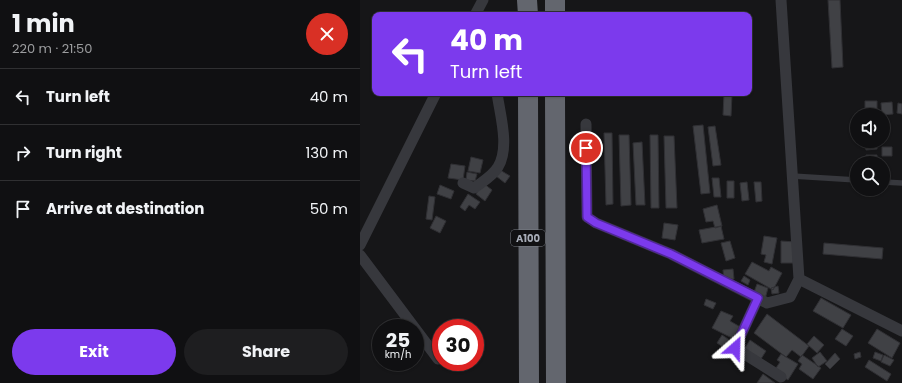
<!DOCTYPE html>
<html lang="en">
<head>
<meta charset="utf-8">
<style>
	:root { --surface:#101012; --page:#1e1e20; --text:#f1f3f6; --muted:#9c9d9f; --line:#303032; --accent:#7c3aed }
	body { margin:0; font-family:Poppins,sans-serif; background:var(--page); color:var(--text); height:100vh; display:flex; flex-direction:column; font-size:15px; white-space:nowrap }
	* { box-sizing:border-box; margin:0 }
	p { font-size:13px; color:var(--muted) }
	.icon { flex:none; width:22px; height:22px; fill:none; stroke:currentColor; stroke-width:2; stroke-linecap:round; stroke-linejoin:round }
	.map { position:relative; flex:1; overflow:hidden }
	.sheet { display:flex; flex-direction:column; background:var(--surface); width:360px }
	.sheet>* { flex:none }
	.banner { position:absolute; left:12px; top:12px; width:380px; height:84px; border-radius:8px; box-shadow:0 1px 3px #0004,0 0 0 1px var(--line); background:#7c3aed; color:#fff; overflow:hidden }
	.controls { position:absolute; left:490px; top:108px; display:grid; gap:8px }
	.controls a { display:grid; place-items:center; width:40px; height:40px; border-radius:50%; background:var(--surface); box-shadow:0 1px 3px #0004,0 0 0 1px var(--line); font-size:20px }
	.speed { position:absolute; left:12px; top:319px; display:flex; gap:8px; font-size:20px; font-weight:700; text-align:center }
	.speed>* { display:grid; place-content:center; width:52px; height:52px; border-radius:50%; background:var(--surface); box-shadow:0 1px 3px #0004,0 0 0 1px var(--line); line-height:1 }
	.speed small { font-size:10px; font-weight:400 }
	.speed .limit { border:6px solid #d22; background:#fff; color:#111 }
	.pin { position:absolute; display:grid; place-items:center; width:34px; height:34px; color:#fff; margin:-17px; border:2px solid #fff; border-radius:50%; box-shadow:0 1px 4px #0007 }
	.me { position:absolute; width:44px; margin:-22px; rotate:25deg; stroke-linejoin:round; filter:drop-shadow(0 0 3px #0008) }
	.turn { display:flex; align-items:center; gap:14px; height:84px; padding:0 12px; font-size:18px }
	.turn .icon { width:52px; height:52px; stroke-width:2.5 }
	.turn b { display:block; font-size:28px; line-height:34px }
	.round { display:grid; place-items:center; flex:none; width:42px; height:42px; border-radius:21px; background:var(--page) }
	.overview { display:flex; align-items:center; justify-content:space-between; height:68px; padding:0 12px }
	h1 { font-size:24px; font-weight:700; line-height:30px }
	.primary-button { display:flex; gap:8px; margin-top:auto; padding:8px 12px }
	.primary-button a { flex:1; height:46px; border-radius:24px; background:var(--accent); color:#fff; font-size:16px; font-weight:700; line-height:46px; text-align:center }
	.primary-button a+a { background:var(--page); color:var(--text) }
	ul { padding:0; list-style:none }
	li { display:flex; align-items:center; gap:12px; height:56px; padding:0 12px; border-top:1px solid var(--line) }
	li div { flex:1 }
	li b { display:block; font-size:15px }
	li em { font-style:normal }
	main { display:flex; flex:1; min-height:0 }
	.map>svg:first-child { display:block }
	.building { fill:#404145; stroke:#303034 }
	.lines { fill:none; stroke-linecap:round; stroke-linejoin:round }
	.service { stroke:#37383d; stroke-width:5.5 }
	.minor { stroke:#37383d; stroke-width:11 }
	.motorway { stroke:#63666e; stroke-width:20 }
	.route-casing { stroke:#51269a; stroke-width:10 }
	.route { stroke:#7c3aed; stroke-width:7 }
	.labels { text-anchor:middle; stroke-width:3.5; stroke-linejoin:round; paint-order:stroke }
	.shield { fill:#111113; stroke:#7b7e86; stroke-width:1 }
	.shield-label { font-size:10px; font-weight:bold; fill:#a8adb8 }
</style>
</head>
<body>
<main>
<section class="sheet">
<div class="overview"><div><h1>1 min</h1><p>220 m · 21:50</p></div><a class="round" style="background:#d93025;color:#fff"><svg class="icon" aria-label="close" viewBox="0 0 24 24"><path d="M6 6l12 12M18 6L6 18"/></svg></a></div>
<ul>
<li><svg class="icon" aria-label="left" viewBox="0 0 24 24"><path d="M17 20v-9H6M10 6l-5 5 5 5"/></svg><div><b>Turn left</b></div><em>40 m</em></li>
<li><svg class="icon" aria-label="right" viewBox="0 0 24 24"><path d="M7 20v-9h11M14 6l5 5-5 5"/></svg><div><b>Turn right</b></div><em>130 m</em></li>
<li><svg class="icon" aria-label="arrive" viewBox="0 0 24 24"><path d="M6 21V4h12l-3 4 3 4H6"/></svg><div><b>Arrive at destination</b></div><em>50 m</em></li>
</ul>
<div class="primary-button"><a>Exit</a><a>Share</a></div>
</section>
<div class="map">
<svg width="542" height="383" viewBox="0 0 542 383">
	<rect width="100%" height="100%" fill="#161618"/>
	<!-- building -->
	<path class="building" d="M468,0H480L483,67L472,68Z
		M364,94H372L371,116L363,115Z
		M505,101H517V115H505Z
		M532,102L533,114L522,115L521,103Z
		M538,103L542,104V114L537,113Z
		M343,125L350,193L341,194L333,126Z
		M355,126L361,165L353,166L348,127Z
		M244,133H252L253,204L246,205Z
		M259,135H269L271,205L261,206Z
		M290,135H298L299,208H291Z
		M304,136H314L317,208H306Z
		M282,142L285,205H276L273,143Z
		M517,143V149L506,150L505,144Z
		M522,147H532V156H522Z
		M506,155H517V163H506Z
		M111,157L123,160L120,173L108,171Z
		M91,164L105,166L103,180L88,178Z
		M140,170L150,176L145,183L136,176Z
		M107,172L117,174L115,181L106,180Z
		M352,178H359L361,197H354Z
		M367,181H374V198H367Z
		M387,182L389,200L382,201L380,183Z
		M394,182H401L402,201L396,202Z
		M123,183L132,190L125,201L116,194Z
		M80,185L94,191L91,199L77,194Z
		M108,194L120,202L115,209L109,205L105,211L100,207Z
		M69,196L75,197L72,220L66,219Z
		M357,205L362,226L355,228L353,221L346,222L343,209Z
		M76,216L86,221L80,233L70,228Z
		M304,223L318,225L315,240L302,238Z
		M361,226L364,239L342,243L339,230Z
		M404,236L417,238L412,264L404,262L406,255L401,254Z
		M370,241L375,258L366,261L361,243Z
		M421,241L436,242L433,263H421Z
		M464,243L523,248L522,259L463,254Z
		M392,262L409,271L411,267L422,273L413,290L385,274Z
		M373,269L374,279L364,280L363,270Z
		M384,276L390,280L388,285L381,281Z
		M397,284L408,288L405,299L393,295Z
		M418,286L419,293L412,294L411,288Z
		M461,298L491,315L483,328L453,311Z
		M346,299L356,303L353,309L344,305Z
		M361,311L373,316L370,321L382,328L376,340L352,328Z
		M407,314L449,346L441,357L432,350L426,357L394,333Z
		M482,329L493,336L486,346L475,339Z
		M517,329L540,343L532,358L508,343Z
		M362,335L374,343L369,351L357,343Z
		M454,336L464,345L457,353L447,344Z
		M390,340L406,351L399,362L383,351Z
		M460,352L467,361L458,367L452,358Z
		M500,352L501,357L495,359L494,354Z
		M515,352L523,355L521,361L513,358Z
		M475,353L480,359L470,369L465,364Z
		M421,354L438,364L428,380L414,371L420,362L417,360Z
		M442,355L461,368L453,379L439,369L442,364L438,361Z
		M524,355L534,360L530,366L521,362Z
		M509,360L531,374L527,381L505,367Z
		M403,374L415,383H397Z"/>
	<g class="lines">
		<!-- service -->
		<path class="service" d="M432,176L497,180
			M523,182L542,183"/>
		<!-- minor -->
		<path class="minor" d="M421,0L439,279L542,331
			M115,15L123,0
			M226,124L227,217L236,223L311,254L407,303L430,297L439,279
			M103,183L114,188C122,182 133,176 138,167C150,147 140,115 137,93
			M0,245L76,93
			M0,255L78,359
			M398,298L375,348L421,377"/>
		<!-- motorway -->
		<path class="motorway" d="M167,0L168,15
			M195,15V0
			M168,93L169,383
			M195,93L196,383"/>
	</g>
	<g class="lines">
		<defs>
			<path id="route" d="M226,148L227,217L236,223L311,254L398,298L375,348"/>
		</defs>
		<!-- route casing -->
		<use href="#route" class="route-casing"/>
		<!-- route -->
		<use href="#route" class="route"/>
	</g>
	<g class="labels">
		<!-- shield labels -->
		<rect class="shield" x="151" y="230" width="34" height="16" rx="3"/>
		<g class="shield-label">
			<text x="168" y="242">A100</text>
		</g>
	</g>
</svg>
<div class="controls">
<a><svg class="icon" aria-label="sound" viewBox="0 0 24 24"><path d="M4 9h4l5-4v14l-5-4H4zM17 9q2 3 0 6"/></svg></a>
<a><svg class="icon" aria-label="search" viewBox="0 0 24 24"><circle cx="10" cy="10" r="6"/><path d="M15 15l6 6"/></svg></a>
</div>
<div class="speed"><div>25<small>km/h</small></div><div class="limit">30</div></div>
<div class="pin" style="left:226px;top:148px;background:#d93025"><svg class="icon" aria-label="arrive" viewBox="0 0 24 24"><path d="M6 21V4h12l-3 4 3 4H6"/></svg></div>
<svg class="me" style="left:375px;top:348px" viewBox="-20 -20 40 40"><path d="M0-17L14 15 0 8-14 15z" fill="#7c3aed" stroke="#fff" stroke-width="4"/></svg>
<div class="banner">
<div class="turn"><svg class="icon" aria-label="left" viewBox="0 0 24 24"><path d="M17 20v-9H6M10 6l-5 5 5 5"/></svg><div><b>40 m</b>Turn left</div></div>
</div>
</div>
</main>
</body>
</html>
